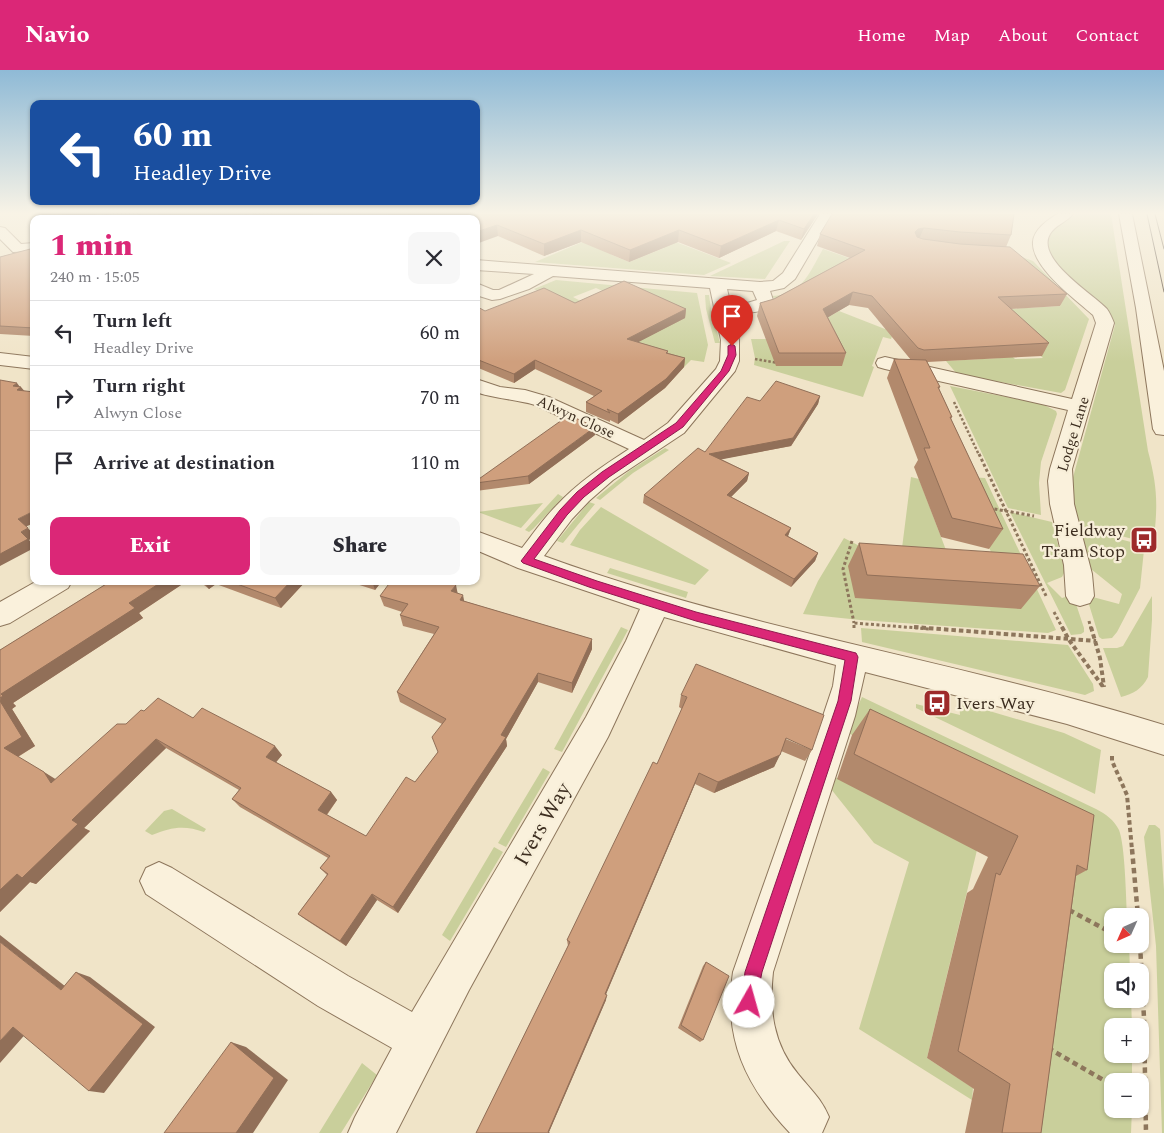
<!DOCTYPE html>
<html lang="en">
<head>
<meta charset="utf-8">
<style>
	:root { --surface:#fff; --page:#f7f7f7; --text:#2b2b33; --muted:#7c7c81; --line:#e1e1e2; --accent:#db2777 }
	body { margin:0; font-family:Spectral,serif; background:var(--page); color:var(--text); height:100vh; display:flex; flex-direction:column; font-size:19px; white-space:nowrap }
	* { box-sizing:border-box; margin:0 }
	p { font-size:16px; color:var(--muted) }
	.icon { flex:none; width:28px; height:28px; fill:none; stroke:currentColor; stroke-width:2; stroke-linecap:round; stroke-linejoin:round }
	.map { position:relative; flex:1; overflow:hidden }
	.side { position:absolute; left:30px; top:145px; width:450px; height:370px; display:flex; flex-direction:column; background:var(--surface); border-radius:10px; box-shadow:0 1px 4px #0004 }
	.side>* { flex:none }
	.guide { position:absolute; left:30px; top:30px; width:450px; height:105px; border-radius:10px; box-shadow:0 1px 4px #0004; background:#1a4fa0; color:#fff; overflow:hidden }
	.needle { width:32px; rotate:225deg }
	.buttons { position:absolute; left:1104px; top:838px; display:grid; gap:10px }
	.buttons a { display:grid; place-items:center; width:45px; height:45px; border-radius:10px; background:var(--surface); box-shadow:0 1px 4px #0004; font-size:25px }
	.pin { position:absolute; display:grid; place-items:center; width:42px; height:42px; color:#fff; margin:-51px -21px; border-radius:50% 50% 50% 0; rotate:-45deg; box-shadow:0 0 5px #0007 }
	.pin .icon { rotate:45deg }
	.me { position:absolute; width:55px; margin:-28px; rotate:7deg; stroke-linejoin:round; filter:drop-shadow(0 0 4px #0008) }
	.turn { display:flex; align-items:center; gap:18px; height:105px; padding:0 20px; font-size:22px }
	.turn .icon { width:65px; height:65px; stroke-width:2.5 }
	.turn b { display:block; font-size:35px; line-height:42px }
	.round { display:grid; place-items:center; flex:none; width:52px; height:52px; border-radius:10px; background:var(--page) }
	.overview { display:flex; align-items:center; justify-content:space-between; height:85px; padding:0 20px }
	h1 { font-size:30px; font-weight:800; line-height:38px; color:var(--accent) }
	.cta { display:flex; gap:10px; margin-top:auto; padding:10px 20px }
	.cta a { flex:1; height:58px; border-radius:10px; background:var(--accent); color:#fff; font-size:20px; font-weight:800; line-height:58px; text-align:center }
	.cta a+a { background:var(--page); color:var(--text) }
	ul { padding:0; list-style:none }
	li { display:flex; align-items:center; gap:15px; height:65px; padding:0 20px; border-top:1px solid var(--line) }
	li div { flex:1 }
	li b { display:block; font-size:19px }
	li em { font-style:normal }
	header { display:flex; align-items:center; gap:30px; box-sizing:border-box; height:70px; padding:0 25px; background:var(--accent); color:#fff }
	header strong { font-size:24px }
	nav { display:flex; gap:28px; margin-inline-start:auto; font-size:18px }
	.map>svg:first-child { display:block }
	.green { fill:#c9cf9b }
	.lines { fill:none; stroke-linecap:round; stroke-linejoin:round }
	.minor-casing { stroke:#8d765c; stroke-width:2 }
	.path-far3 { stroke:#8d765c; stroke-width:2.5; stroke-dasharray:2.5 2; stroke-linecap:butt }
	.path-far2 { stroke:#8d765c; stroke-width:3; stroke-dasharray:3 2.5; stroke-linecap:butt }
	.path-far1 { stroke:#8d765c; stroke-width:4; stroke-dasharray:4.5 3; stroke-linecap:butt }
	.path { stroke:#8d765c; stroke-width:4.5; stroke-dasharray:5.5 4; stroke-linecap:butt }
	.minor { fill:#faf1dc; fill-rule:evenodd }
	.tram { stroke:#3d2e20; stroke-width:1 }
	.wall { fill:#b2896c }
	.shaded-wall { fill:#916f58 }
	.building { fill:#cf9f7d; stroke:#916f58 }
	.route { fill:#db2777; stroke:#8e194d }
	.labels { text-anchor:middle; stroke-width:4.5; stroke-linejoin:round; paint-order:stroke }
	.far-street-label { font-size:15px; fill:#3d2e20; stroke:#f7eed8 }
	.poi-label { font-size:18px; fill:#3d2e20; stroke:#f7eed8; text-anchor:end }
	.near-street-label { font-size:21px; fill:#3d2e20; stroke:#f7eed8 }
</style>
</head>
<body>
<header>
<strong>Navio</strong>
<nav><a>Home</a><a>Map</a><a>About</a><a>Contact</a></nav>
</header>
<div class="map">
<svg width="1164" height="1063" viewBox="0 0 1164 1063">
	<rect width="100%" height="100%" fill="#f0e4c8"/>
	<!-- green -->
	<path class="green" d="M1077,144H1111L1148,381C1157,415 1158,433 1154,468L1138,463L1137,470L1077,455L1072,411L1115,255L1110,246C1096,232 1046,193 1048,173C1050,158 1066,150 1077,144Z
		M657,165L731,193L704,205L535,192L592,168L612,185L629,192L664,178Z
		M784,171H790L765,209L710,206Z
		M823,179L903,207L854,196L830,246L839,241L885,259L893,237L896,256L891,269L883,267L872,296L874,297L863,327L754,295L755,288L751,269H766L838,288L836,263L828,260L771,226C802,226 809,203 823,179Z
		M1019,186L1033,191L1089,249L1065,320L1061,323L957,304L946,291L1000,288L1006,281L1015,289L1043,288L990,240L1061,236L1047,224Z
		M556,210L697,223L708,275L704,292L691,290L684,297L665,292L670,286L571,280L569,273L602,257L623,267L643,257L637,254L647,249L665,258L684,248L641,228L629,233L596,218L573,227L607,245L613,242L622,246L604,255L534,219Z
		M705,225H709L711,239L720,273H715L706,239Z
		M950,316L1042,334L1056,341L1057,344L1041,392L1039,413L1041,445L1008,438Z
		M665,378L669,380L633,403L600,430L596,428L629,401Z
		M953,406L985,408L1056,560L1048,563L860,550L803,544L818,511L844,468L883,488L996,493L959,411Z
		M911,407L919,409L949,488L901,486Z
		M558,424L563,427L533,459L529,462L525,460Z
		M589,432L595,434L563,473L557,471Z
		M543,433L521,458L478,442Z
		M601,437L709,500L695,515L570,475L580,460Z
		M1010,442L1052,452L1065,501L1062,507L1047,513L1062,528L1069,526L1074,528L1084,558V562L1081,564L1071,565Z
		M1077,458L1131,472L1137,478L1144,480L1140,518L1117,562L1112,568L1102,569L1099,567L1087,528L1089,526L1119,534L1122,524L1091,499Z
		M610,498L688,522L686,528L607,503Z
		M1152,526V550L1148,607C1142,619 1133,624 1121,627L1103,578H1117L1123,576Z
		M621,557L628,560L562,682L554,679Z
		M861,558L1068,575L1093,614L1094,621L1085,625L862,572Z
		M862,627L1096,739C1106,744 1114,750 1119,760C1125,775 1126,827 1127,846H1112V874H1129L1130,901H1112V929H1131L1132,956H1112V984H1132V1011H1112V1039H1132L1131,1063H1001L1060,767L846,662Z
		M959,632L1064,663L1101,680L1095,724L916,638V634L960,645Z
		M543,698L550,702L506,777L498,773Z
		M835,707L977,780L927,988L973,1018L972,1030L859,959L909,792L874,773L831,719Z
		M172,739L206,759L204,762C185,755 171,757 152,765L145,761L164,741Z
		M1149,755H1155L1160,759L1164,820V1063H1162L1156,876L1144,767Z
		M494,777L503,782L450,871L442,865Z
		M362,993L377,1005L341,1063H319Z"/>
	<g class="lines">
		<defs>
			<path id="minor" d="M112,144H138L146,149H99L101,146Z
				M251,144H272L270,147L239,149L241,146Z
				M820,144H833L795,209L784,218L770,221L774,233C769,240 753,244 744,242L742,238L744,234L757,230L753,221L727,219L739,270V291L735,301L684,363L613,410L589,431L572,449L544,486C746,560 960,591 1164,655V685L1067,654L865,602L855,646L773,902C769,940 773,974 798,1004C811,1020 821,1028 829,1047L822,1063H790C745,1015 723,968 733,902L823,646L833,616L836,595L664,547L608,667L469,920L396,1063H348L355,1047L392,978L318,936L146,824L140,811L146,798L159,792L172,798L348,906L412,942L586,647L626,571L640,539L518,498L476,480V461L522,478C533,464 543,449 556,436C577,413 603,396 629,379L535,335C515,329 496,329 476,322V309L500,317L525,320L549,327L644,370L668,353L716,299L720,291L721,270L710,218L553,206L529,219L500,229L492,230L476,225V213L493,220H499L534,204L476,200V190L760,212L773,211L783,203Z
				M1057,144H1073C1067,152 1055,155 1050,164C1035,189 1093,224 1107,239C1110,243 1112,248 1114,253L1072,399L1074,434L1092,504L1094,526L1090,533L1080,536L1070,533L1066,526L1064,495L1050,434L1048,411L1050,399L1068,340L885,299L878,297L876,293L878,289L885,287L1072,329L1096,253L1093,245C1076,230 1031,197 1033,172C1034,159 1048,150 1057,144Z
				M1119,144H1132L1164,301V365L1156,364L1153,359L1136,238Z
				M0,157L5,158L21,174L34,173V181L13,182L0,169Z
				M0,283L34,287V299L0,295Z
				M37,511H72L68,518L10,553L0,556V532Z"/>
		</defs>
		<!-- minor casing -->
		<use href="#minor" class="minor-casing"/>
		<!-- path-far3 -->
		<path class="path-far3" d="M755,289L778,293
			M954,332L979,385"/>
		<!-- path-far2 -->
		<path class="path-far2" d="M979,384L1047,528
			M989,438L1034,446
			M852,471L843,499L854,553
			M1054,542L1063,559
			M1089,551L1091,559
			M854,558V553L930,559"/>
		<!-- path-far1 -->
		<path class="path-far1" d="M914,557L1096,571
			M1062,557L1069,570L1104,618
			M1091,557L1100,588L1104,617
			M1112,686V691L1127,725L1132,780"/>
		<!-- path -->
		<path class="path" d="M1132,779L1138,846
			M1069,840L1112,863
			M1140,874L1144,948L1146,1063
			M1048,978L1112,1015"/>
		<!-- minor -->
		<use href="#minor" class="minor"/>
		<!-- tram -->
		<path class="tram" d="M1147,144L1164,222
			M1155,144L1164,179"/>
	</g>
	<!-- wall -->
	<path class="wall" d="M61,144H98L77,149H68Z
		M158,144H251H241L238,148L234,149H166Z
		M252,144H311L319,149H254Z
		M386,144H818L801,170L776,161L719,188L678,172L629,192L581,172L544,186L498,166L476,149H398Z
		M832,144L1011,165L1006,177L1067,224L1060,236L1011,239L1049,273L1042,286L927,292L940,317L939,319L952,347L951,349L1003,459L989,479L941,467L914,397L918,390L887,308L894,289L911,290L868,238L849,235L828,247L846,283L842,296H776L757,246L760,233L774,229L850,188L817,176L820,164Z
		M34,178V266L0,264V187Z
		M575,233L686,239L685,248L638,272L668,281V283L685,288L684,297L665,318L618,354L610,350V352L586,342V332L594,326L535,299L514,313L476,297V236L485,241Z
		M820,326L818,334L791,376L721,389L749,403L747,411L731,427L791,458L788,466L818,483L815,491L791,517L643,433L644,425L705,382L760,331Z
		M595,365L529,414L476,421V411Z
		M859,473L1040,516L1021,539L855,528L848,496Z
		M111,511H187L139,543L143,548L13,633L16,636L12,639L35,676L18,687L44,702L55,710L126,654L144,641L193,648L282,685L276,692L331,722L337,730L327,745L366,766L415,712L438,682L442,654L400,632L397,622L434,564L403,556L400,545L402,542L384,536L380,526L457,523L464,531L592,569V579L572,623L538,612L506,669L507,676L398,843L377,830L346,876L306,850L298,844L327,805L320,798L328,788L240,737L232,729L239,720L166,678L84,758L90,761L36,814L30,812L0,842V580Z
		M199,511H306L281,538L216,514L209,519Z
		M347,511H382L375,520Z
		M681,625L812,680L805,691L781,681L774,697L714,723L695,714L606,924V930L549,1062L476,1063L568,876L567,870L657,694L682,639L679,637Z
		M870,639L1087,800L1076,806L1041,1063H965L974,1019L927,988L967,823L973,819L988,787L837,709L852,665Z
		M706,892L703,970L700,972L678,958L703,896Z"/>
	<!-- shaded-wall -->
	<path class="shaded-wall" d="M66,144H98L77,149H69Z
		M216,144H241L238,148L234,149H197Z
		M814,144H818L801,170L804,159Z
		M779,150L776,161L719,188L721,176Z
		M497,155L498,166L476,174V162Z
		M924,158L919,169L914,170L915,162L918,159Z
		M581,160V172L544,186V174Z
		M679,160L678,172L629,192L630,180Z
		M853,222L849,235L820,252L823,239Z
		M686,239L685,248L627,278V269Z
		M685,288L684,297L665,318L618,354V344Z
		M535,290V299L514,313V304Z
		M17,313L20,317H21L27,324L23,328L13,316Z
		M820,326L818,334L791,376L708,392L709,384Z
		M595,357V365L529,414L528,406Z
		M749,403L747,411L725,433L727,425Z
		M34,441V453L25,457L18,449Z
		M28,458L34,465V467L29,470L34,475V478L0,496V484L21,462Z
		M791,458L788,466L782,473L785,465Z
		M818,483L815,491L791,517L794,509Z
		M163,511H187L139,543L143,548L13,633L16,636L12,639L35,676L17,687L4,678L0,631L1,624L129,533Z
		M203,511H214L216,514L209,519Z
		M291,511H306L281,538L275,528Z
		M372,511H382L375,520Z
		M456,515L458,525L451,521Z
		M463,525L465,535L460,530Z
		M592,569V579L572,623V613Z
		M538,603V612L506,669L507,676L398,843L393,837L501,665Z
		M156,669L166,678L84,758L90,761L36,814L30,812L0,842V820L72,750Z
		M275,676L282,685L273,696L266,687Z
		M780,685L774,697L714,723L718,712Z
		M44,702L57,710L51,713Z
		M699,703L695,714L604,929L605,924Z
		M331,722L337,730L324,748L318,740Z
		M372,824L377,830L346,876L340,871Z
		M0,865L75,924L61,920L0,872Z
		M76,902L90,907L155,957L104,1023L89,1021Z
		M607,925L606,930L549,1062L550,1063H549L548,1062Z
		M13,957L29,960L0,993V971Z
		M231,972L246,977L288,1010L253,1063H236Z"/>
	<!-- building -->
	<path class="building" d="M169,144H216L197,149H178Z
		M256,144H311L319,148L316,149H265Z
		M408,144H814L804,159L779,150L721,176L679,160L630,180L581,160L544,174L497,155L476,162V149H420Z
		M832,144H1014L1011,165L960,162L924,158L918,159L915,162L917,167L923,169L960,174L1010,177L1067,224L998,227L1049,273L924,280L918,278L872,226L853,222L823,239L846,283H779L760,233L774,229L865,180L820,164Z
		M34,178V258L0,256V187Z
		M624,211L686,239L627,269L668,281L666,283L685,288L666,309L618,344L607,339L610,343L586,332L602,321L535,290L514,304L476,289V236L485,241L544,218L575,233Z
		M894,289L926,290L940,317H938L952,347H950L1003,459L952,448L924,378H930Z
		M0,310L17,313L13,316L21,317L17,320L34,322V441L18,449L28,458L21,462L28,469L0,484Z
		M776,311L820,326L793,368L709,384L749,403L727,425L791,458L785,465L818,483L794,509L644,425L698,378L705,382L747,327L760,331Z
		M569,345L595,357L528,406L476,413V411Z
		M859,473L1023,484L1040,516L867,505Z
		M111,511H163L129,533L135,538L1,624L3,626L0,628V580Z
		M229,511H291L275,528Z
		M391,511H443L456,515L451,521L463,525L460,530L592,569L572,613L538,603L501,665L506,667L393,837L372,824L340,871L298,844L328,804L320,798L330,786L232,729L241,718L156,669L72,750L78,754L22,808L17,804L0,820V631L22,667L4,678L44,702L51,713L117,654H126L141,640L144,641L158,628L193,648L202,638L275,676L266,687L331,722L318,740L366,766L406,707L415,712L438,682L432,667L446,649L397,622L439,557L400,545L408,534L380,526Z
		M696,594L824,645L812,680L786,668L780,685L718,712L699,703L605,924L607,925L548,1062L549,1063H476L570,872L567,870L653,692L657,694L687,627L681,625Z
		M870,639L1094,745L1087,800L1077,795L1041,1063H1002L1010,1014L958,981L996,803L1000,805L1018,766L854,684Z
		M0,872L61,920L76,902L143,954L89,1021L13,957L0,971Z
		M706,892L729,906L703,970L681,955Z
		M231,972L274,1008L236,1063H164Z"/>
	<!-- sky -->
	<linearGradient id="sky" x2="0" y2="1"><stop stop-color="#8fbad6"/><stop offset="0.49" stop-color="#f8f3e6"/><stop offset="1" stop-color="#f8f3e6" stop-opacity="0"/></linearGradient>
	<rect width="1164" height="292" fill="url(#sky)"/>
	<!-- route -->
	<path class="route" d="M732,274L735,276L736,285L729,301L683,357L609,407L584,427L567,445L534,489L597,511L696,542L852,582L856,583L858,587L851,631L762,902L755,938L749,940L743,938L741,932L745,902L838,631L845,590L696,551L589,517L523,493L521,491L560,440L577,422L602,402L676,353L721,301L728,285V276Z"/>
	<!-- icons -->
	<defs>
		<symbol id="bus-square" viewBox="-11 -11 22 22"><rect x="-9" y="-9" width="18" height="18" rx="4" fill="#9e2a2b" stroke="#f7eed8"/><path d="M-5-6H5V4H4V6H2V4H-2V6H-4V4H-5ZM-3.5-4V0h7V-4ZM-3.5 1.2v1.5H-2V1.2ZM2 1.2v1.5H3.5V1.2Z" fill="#fff"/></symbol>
	</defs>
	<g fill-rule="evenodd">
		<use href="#bus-square" x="1128" y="454" width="32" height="32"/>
		<use href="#bus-square" x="921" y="617" width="32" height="32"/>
	</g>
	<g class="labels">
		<!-- far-street labels -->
		<g class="far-street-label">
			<text transform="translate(576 347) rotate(24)" y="5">Alwyn Close</text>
			<text transform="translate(1073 364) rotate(-73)" y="5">Lodge Lane</text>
		</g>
		<!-- poi labels -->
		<g class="poi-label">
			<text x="1125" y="466">Fieldway<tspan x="1125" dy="21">Tram Stop</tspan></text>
			<text x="956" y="639" text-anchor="start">Ivers Way</text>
		</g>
		<!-- near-street labels -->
		<g class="near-street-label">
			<text transform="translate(542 754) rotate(-60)" y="7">Ivers Way</text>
		</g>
	</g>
</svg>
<div class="buttons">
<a><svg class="needle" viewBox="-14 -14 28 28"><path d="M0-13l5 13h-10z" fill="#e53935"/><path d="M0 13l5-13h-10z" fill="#7c7c81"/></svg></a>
<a><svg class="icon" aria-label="sound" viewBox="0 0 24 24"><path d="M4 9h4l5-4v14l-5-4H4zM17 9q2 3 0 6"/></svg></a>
<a>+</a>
<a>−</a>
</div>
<div class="pin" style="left:732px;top:276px;background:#d93025"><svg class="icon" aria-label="arrive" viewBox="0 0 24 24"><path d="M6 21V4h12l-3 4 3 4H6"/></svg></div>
<svg class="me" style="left:749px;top:932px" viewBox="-20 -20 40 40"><circle r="19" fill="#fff"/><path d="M0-13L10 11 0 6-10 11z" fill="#db2777"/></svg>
<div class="guide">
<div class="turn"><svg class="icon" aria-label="left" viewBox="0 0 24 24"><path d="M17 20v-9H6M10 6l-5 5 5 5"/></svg><div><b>60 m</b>Headley Drive</div></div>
</div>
<section class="side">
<div class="overview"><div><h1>1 min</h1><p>240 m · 15:05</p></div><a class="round"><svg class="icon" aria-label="close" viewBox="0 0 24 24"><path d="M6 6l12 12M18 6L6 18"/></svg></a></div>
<ul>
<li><svg class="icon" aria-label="left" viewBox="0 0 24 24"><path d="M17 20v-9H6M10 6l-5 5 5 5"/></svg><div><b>Turn left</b><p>Headley Drive</p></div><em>60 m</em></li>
<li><svg class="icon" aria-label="right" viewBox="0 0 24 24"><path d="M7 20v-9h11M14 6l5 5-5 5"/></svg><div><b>Turn right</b><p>Alwyn Close</p></div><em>70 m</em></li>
<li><svg class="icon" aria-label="arrive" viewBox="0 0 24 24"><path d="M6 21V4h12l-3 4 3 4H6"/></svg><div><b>Arrive at destination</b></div><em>110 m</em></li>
</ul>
<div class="cta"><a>Exit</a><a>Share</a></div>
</section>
</div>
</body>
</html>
